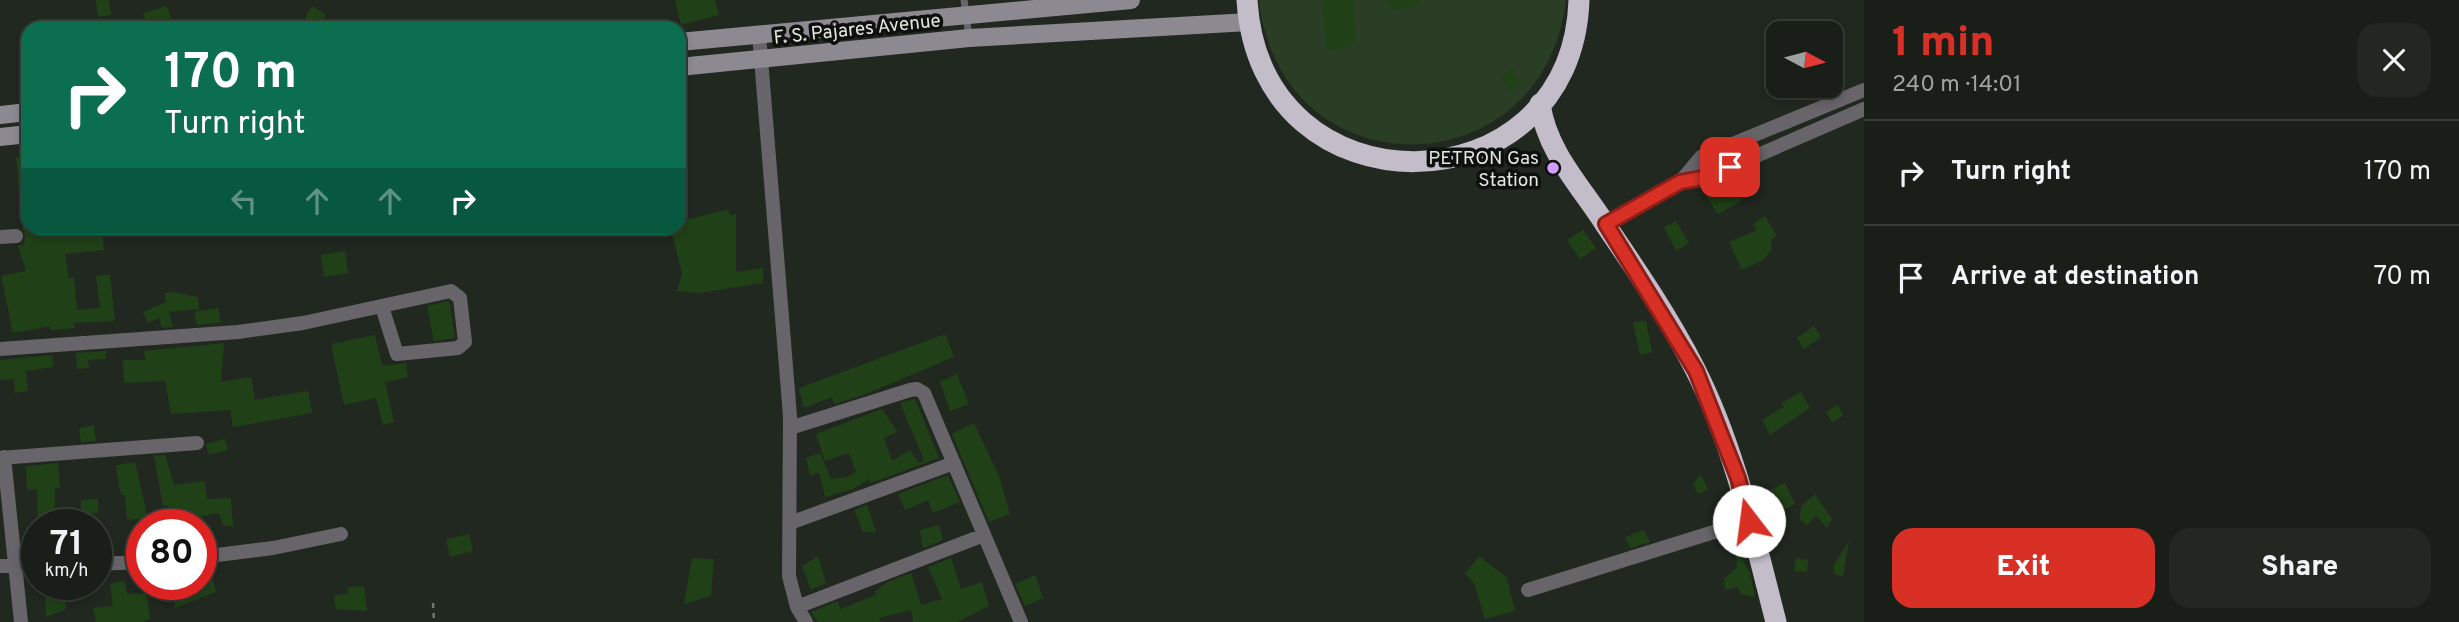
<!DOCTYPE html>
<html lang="en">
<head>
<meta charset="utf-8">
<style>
	:root { --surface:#191e18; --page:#222721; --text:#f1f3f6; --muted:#9fa2a2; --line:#373c37; --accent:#d93025 }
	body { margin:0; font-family:Overpass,sans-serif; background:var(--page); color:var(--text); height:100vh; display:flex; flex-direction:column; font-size:26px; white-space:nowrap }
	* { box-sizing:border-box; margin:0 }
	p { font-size:23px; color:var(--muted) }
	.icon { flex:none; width:38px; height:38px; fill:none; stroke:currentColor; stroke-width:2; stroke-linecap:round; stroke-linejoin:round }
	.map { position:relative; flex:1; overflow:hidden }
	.sheet { display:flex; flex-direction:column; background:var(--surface); width:595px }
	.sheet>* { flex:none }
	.hud { position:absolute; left:21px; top:21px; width:665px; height:214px; border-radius:21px; box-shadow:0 4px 10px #0003,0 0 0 2px var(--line); background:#0b6e4f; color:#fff; overflow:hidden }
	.needle { width:46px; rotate:97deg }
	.fabs { position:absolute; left:1766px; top:21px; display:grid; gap:14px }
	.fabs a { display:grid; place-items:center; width:77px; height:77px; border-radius:14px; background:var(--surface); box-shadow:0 4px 10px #0003,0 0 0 2px var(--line); font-size:35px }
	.speed { position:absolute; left:21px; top:509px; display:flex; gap:14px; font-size:35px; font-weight:700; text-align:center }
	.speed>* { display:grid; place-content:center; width:91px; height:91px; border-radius:50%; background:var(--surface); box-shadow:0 4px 10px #0003,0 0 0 2px var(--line); line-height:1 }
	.speed small { font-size:18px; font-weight:400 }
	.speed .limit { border:10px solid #d22; background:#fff; color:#111 }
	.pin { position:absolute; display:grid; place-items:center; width:60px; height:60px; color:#fff; margin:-30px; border-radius:14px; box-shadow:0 4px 10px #0006 }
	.me { position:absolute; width:77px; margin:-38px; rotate:345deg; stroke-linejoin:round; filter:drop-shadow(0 0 5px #0008) }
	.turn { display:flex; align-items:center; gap:24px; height:147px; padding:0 28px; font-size:32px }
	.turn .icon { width:91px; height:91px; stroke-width:2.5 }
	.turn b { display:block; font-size:49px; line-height:60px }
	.lanes { display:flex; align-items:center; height:66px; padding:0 28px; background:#0003; justify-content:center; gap:35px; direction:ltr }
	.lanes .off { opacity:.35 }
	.round { display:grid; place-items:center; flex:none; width:74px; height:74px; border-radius:21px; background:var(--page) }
	.overview { display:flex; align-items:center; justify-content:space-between; height:119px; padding:0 28px }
	h1 { font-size:42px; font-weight:800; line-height:52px; color:var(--accent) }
	.cta { display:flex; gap:14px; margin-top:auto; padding:14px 28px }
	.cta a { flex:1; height:80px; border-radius:21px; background:var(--accent); color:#fff; font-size:28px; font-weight:800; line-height:80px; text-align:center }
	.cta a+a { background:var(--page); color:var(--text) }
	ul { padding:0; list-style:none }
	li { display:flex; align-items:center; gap:21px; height:105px; padding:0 28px; border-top:2px solid var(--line) }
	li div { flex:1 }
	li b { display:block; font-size:26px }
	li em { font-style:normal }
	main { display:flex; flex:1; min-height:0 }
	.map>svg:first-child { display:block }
	.green { fill:#293e24 }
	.building { fill:#204117 }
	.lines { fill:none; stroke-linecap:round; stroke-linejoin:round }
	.path { stroke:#70776f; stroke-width:2.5; stroke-dasharray:5 5; stroke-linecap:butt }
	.lane { stroke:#68656a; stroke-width:7 }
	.street { stroke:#68656a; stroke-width:14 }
	.secondary { stroke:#8d8991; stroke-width:18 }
	.highway { stroke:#c3bdca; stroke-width:21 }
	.route-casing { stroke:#8d1f18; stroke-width:18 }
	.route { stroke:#d93025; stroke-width:12 }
	.poi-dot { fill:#d19dfe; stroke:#0d100c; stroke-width:2.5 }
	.labels { text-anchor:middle; stroke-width:7; stroke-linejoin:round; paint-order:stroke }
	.street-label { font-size:19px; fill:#e2e7e1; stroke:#0d100c }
	.poi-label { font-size:19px; fill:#e2e7e1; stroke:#0d100c; text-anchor:end }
</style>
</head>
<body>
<main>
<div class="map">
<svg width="1864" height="622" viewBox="0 0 1864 622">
	<rect width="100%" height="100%" fill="#212820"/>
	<!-- green -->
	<path class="green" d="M1259,0H1566C1543,192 1280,193 1259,0Z"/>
	<!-- building -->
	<path class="building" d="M96,0H109L111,15L98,17Z
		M675,0H715L719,15L681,25Z
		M1323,0H1354L1356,40L1341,50H1326Z
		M1388,0H1421V4L1392,11Z
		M167,6L174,28H148L143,13Z
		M312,6L326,15L319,26L305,18Z
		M1513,69L1520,83L1509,90L1501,76Z
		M28,155V214H21L16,157Z
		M1737,175L1746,190L1741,196L1742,201L1718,214L1706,196Z
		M728,209L730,215L736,214V272L763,268V283L699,293L677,291L682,274L671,228H679V222Z
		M1765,216L1777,236L1771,240L1772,250L1763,260L1742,270L1729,242L1757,230L1753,224Z
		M1676,221L1689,243L1676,251L1664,227Z
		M22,228H77L78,234L102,232L104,250L65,254L69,278L74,277L77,310L100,308L96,276L110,274L115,321L74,323L75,328L50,330V326L13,333L1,276L26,271L18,246L24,245L25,235Z
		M1583,230L1596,248L1580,259L1567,240Z
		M345,251L348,273L324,277L321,255Z
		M173,292L198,297L199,309L169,312L173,327L162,328L159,318L148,323L143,312L166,302L165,293Z
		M449,301L455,338L434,341L427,306Z
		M218,308L221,322L197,325L194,312Z
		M1646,321L1652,352L1640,355L1633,322Z
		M1814,326L1821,337L1804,349L1797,338Z
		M945,334L954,357L863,395L834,404L832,397L804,408L799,388Z
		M375,335L382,366L406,363L408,377L385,382L394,422L383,425L376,398L344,405L331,344Z
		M224,343L221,382L251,377L255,400L308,391L312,413L233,427L230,410L171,414L165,381L124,383L123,360H145L144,351Z
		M106,351V359L88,360L89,368L77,369L76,353Z
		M52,355L53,367L26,371L28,391L15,393L14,379L0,380V360Z
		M957,374L969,404L950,411L940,382Z
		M1801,392L1810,408L1770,435L1762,420L1784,407L1782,403Z
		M915,399L939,458L870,483L869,479L853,489L825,497L819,472L810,476L806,458L820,453L831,479L847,477L856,472L849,453L825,461L816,434L882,409L898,432L884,438L892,461L910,450L919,463L924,460L900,403Z
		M1838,405L1843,416L1832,422L1826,412Z
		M974,423L999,476L1010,514L989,522L952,434Z
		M94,425L96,441L81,442L79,428Z
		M225,439L228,450L209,455L206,444Z
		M165,455L174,485L205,481L207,499L231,498L233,527L223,525L219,513L172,522L168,505L163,506L154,456Z
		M135,462L146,510L145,518L127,520L125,495H122L119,488L116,465Z
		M58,463L60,488H55V524L38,525L37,489L27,490L26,466Z
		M1701,474L1708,489L1698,494L1693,484Z
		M948,475L960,502L933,513L928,500L905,510L898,494Z
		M1785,483L1795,504L1781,512L1770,490Z
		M1815,494L1832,519L1827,528L1816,516L1807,525L1800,520L1801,506Z
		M98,499V513L81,514V500Z
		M867,505L876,532H863L854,510Z
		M939,525L943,540L923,548L920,530Z
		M1644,530L1650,542L1630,548L1625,537Z
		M469,534L473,551L450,557L446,539Z
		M1849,541L1843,576L1834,574V565Z
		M1736,548L1750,573L1755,597L1741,594L1738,587L1725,590L1724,579L1737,567Z
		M818,556L826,583L811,590L802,566Z
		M1479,556L1507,578L1515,611L1485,619L1474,583L1465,574Z
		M692,558L714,559L711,596L684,604Z
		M951,558L961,589L982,582L989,606L957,622H913L911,610L879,618L881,622H818L811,612L838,601L840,609L876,595L875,591L888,582L911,573L921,605L942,599L928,567Z
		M1796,558L1808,560L1807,572L1794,571Z
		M212,574L216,592L175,608V584H201V576Z
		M1035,575L1043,598L1025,606L1015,584Z
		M125,581L127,594L147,593L150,619L143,622H96L93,608L113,606L110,584Z
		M54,584H64L66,609L46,617L45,588Z
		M364,586L367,611L336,609L334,596L349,593L347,587Z"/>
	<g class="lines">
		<!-- path -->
		<path class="path" d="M433,603L434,622"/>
		<!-- lane -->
		<path class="lane" d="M964,0L969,37"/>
		<!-- street -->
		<path class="street" d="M759,34L790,416L789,576L797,607L806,622
			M1680,182L1708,177L1864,109
			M1606,224L1680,182L1701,157L1864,90
			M0,237L16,236
			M0,349L238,332L303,323L451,291L460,298L465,342L458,348L397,354L382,307
			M790,428L910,390L917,389L924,393L1021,622
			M4,457L21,622
			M0,458L197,443
			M790,523L954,463
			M201,557L273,548L341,534
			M96,564L142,562
			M0,566L37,565
			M1528,590L1749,521
			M797,607L984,535"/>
		<!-- secondary -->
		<path class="secondary" d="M679,42L1131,0
			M679,67L969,38L1249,22
			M0,115L28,112
			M0,137L28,134"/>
		<!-- highway -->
		<path class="highway" d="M1247,0C1260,219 1572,212 1579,0
			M1540,104C1547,152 1580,185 1605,224C1637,271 1669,318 1695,369C1735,448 1754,537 1776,622"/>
	</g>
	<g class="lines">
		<defs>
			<path id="route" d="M1730,167L1708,177L1680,182L1606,224L1696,371L1738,478L1749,521"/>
		</defs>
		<!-- route casing -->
		<use href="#route" class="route-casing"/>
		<!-- route -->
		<use href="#route" class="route"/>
	</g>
	<!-- markers -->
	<circle class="poi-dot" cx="1553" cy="168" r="7"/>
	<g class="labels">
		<!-- street labels -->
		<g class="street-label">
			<text transform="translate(857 28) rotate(-6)" y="7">F. S. Pajares Avenue</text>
		</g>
		<!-- poi labels -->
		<g class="poi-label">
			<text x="1539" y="164">PETRON Gas<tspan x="1539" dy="22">Station</tspan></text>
		</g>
	</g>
</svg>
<div class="fabs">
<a><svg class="needle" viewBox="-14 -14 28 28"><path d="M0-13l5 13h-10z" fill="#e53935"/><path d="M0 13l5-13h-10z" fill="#9fa2a2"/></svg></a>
</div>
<div class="speed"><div>71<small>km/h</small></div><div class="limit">80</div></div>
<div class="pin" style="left:1730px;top:167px;background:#d93025"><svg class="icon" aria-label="arrive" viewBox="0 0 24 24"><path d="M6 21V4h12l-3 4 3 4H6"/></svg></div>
<svg class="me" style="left:1749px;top:521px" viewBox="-20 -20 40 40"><circle r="19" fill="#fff"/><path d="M0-13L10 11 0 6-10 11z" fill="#d93025"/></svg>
<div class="hud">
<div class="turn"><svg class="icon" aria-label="right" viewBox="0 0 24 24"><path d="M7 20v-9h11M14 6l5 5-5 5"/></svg><div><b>170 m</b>Turn right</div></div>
<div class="lanes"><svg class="icon off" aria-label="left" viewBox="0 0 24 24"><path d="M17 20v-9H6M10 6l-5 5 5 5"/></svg><svg class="icon off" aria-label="ahead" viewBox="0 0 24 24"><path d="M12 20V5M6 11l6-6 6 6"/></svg><svg class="icon off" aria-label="ahead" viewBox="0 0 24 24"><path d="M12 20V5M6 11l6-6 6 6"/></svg><svg class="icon" aria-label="right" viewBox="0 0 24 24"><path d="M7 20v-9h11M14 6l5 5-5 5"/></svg></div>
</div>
</div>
<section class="sheet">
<div class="overview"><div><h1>1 min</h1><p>240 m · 14:01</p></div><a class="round"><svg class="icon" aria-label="close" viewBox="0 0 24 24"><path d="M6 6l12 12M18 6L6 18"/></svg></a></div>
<ul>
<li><svg class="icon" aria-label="right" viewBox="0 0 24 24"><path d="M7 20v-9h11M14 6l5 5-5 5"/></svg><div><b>Turn right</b></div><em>170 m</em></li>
<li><svg class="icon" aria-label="arrive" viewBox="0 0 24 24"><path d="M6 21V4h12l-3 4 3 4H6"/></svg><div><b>Arrive at destination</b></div><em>70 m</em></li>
</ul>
<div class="cta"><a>Exit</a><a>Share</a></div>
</section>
</main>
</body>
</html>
